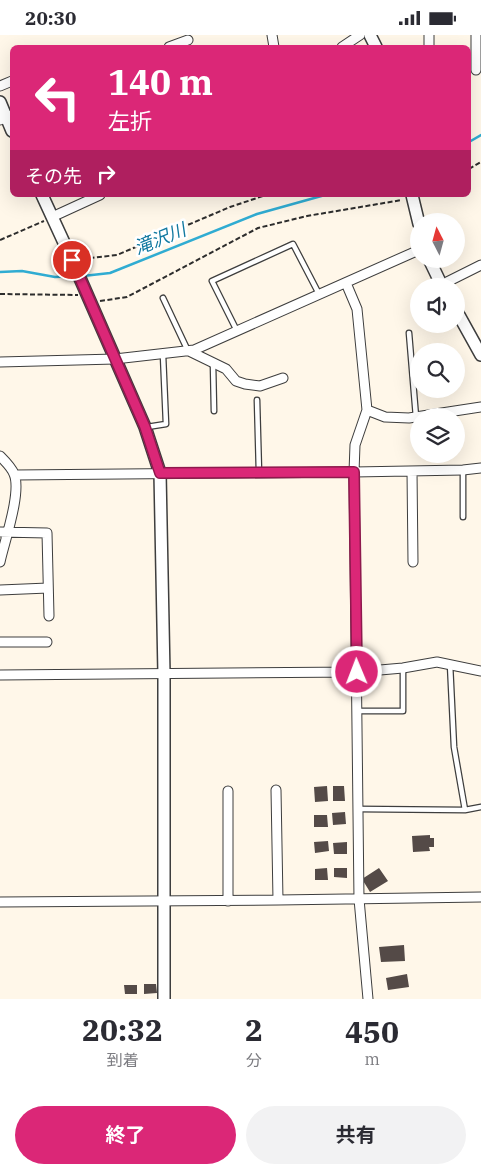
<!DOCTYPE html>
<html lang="ja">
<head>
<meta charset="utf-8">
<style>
	:root { --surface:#fff; --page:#f2f2f3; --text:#2b2b33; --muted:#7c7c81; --accent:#db2777 }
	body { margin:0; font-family:"IBM Plex Serif","Noto Sans JP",serif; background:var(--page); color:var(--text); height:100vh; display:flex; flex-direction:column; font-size:19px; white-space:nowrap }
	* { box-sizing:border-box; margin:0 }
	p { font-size:16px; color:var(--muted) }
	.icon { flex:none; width:28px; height:28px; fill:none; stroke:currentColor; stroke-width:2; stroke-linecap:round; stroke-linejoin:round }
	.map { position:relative; height:964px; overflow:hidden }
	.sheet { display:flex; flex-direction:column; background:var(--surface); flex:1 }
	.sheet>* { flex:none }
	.top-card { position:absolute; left:10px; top:10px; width:461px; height:152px; border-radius:8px; box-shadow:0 5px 20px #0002; background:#db2777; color:#fff; overflow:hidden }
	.needle { width:32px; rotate:354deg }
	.fabs { position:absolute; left:410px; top:178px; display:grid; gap:10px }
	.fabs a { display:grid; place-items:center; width:55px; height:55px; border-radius:50%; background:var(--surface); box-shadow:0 5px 20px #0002; font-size:25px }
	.pin { position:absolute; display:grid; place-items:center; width:42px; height:42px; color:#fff; margin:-21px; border:2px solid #fff; border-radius:50%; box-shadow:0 1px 5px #0007 }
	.me { position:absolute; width:55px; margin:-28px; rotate:359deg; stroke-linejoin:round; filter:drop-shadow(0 0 4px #0008) }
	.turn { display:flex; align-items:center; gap:18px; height:105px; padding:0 15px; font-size:22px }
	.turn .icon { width:65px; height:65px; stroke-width:2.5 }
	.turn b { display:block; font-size:35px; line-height:42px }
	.then { display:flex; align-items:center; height:48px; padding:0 15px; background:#0003; gap:10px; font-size:19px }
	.eta { display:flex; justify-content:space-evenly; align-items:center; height:85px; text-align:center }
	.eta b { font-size:30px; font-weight:700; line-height:35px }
	.action { display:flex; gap:10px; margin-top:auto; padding:10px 15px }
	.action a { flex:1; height:58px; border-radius:30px; background:var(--accent); color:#fff; font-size:20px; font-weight:700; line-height:58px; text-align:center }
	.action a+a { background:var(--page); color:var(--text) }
	.status { display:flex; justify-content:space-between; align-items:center; height:35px; padding:0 25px; background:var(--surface); direction:ltr }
	.status svg { height:14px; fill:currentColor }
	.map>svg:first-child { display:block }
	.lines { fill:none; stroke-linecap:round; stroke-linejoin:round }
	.stream { stroke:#30acd2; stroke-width:2.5 }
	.building { fill:#544a47 }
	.service-casing { stroke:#3e3e3e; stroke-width:7 }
	.minor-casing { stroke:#3e3e3e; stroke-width:11 }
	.tertiary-casing { stroke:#3e3e3e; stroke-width:14 }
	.path { stroke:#2d2d2d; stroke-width:2; stroke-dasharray:5 2.5; stroke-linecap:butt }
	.service { stroke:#fff; stroke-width:4.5 }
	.minor { stroke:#fff; stroke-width:9 }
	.tertiary { stroke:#fff; stroke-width:11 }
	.route-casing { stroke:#8e194d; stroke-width:12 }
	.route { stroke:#db2777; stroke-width:9 }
	.labels { text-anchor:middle; stroke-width:5; stroke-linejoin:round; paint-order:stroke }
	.water-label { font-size:18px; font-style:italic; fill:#1179a0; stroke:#fff }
</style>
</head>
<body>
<div class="status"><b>20:30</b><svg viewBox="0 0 49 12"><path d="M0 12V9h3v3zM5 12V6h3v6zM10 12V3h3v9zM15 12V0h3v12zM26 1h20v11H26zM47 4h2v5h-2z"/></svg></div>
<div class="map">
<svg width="481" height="964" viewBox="0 0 481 964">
	<rect width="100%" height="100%" fill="#fff7e9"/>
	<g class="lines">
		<!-- stream -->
		<path class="stream" d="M469,107L481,100
			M0,237L22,236L55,242L75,241
			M83,241L110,238L257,179L325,160"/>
	</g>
	<!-- building -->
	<path class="building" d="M327,751L328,766L315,767L314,752Z
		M333,751H344L345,766H333Z
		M345,777L346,789L333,790L332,778Z
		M314,780H327L328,792H314Z
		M430,800V803H434V812H429L430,816L413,817L412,801Z
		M328,806L329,816L315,818L314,807Z
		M347,807V819H334L333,808Z
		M327,833L328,845H315V834Z
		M334,833H347V843L334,842Z
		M379,833L388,846L370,857L362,844Z
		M404,910L405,926L381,927L379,912Z
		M407,939L409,952L388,955L386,943Z
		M144,949H156L157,958L144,959Z
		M124,950H137V959H125Z"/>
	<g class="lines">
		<defs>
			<path id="service" d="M163,263L188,316
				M237,296L212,246L293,209L319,259
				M409,298L416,382
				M213,328L214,376
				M257,365L259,438
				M147,392L166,389L163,320
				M463,435V482
				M450,629L454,712L465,775
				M357,676H403V633
				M358,774L465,775L481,772"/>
			<path id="minor" d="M272,0L274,12
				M169,12L188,5
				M342,12L360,0
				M429,12V0
				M476,35V0
				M0,51L12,46
				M0,85L12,80
				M52,182L100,160
				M346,248L357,274L367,375L355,410L354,437L359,864L368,964
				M441,250L481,230
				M189,316L226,334L236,346L245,349L260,351L283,343
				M0,327L115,324L194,315L419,215
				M367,375L385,382L409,383L481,372
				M0,421C5,426 12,433 14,439C22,457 4,508 0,527
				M412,436L413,527
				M15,440L354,437L463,435L481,433
				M0,497L47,498L49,581
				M0,555L48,553
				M0,607H47
				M0,640L357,637L403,633L437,627L481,636
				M276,755L278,865
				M228,866V756
				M0,867L278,865L481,862"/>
			<path id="tertiary" d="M370,0L376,12
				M0,67L12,96
				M42,160L72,225L145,392L160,438L164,639V964
				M412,160L419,189
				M429,224L442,251
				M456,275L481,320"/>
		</defs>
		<!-- service casing -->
		<use href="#service" class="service-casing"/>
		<!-- minor casing -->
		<use href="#minor" class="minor-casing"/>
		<!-- tertiary casing -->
		<use href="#tertiary" class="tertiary-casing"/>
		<!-- path -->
		<path class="path" d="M469,134L481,127
			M0,205L44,186
			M82,224L117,220L230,172L266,160
			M0,259L78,260
			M100,266L127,262L258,193L307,181L402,165"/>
		<!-- service -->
		<use href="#service" class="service"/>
		<!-- minor -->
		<use href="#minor" class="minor"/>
		<!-- tertiary -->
		<use href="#tertiary" class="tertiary"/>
	</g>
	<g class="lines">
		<defs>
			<path id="route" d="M72,225L145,392L160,438L354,437L357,637"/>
		</defs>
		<!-- route casing -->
		<use href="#route" class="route-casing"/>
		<!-- route -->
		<use href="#route" class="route"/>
	</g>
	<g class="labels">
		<!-- water labels -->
		<g class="water-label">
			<text transform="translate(160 204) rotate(-22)" y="6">滝沢川</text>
		</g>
	</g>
</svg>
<div class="fabs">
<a><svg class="needle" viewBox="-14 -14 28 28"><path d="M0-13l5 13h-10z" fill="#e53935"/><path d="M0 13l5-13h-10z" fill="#7c7c81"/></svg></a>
<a><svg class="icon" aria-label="sound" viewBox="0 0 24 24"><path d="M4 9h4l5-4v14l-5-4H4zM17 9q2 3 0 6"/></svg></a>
<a><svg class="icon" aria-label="search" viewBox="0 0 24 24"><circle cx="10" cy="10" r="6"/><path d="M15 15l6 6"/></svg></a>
<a><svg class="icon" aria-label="layers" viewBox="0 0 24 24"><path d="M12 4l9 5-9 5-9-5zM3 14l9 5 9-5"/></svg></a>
</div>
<div class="pin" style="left:72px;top:225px;background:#d93025"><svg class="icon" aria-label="arrive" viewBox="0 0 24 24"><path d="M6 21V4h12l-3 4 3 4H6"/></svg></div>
<svg class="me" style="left:357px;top:637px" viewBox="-20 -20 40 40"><circle r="17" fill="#db2777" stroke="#fff" stroke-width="3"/><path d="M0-11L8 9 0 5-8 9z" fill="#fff"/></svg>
<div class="top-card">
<div class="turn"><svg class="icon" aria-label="left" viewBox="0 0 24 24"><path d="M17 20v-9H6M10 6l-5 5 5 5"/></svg><div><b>140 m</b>左折</div></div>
<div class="then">その先<svg class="icon" aria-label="right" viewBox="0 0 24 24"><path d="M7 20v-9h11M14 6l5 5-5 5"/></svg></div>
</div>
</div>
<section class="sheet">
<div class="eta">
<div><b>20:32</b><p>到着</p></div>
<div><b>2</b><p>分</p></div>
<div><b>450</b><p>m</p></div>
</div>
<div class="action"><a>終了</a><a>共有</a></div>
</section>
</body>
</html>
